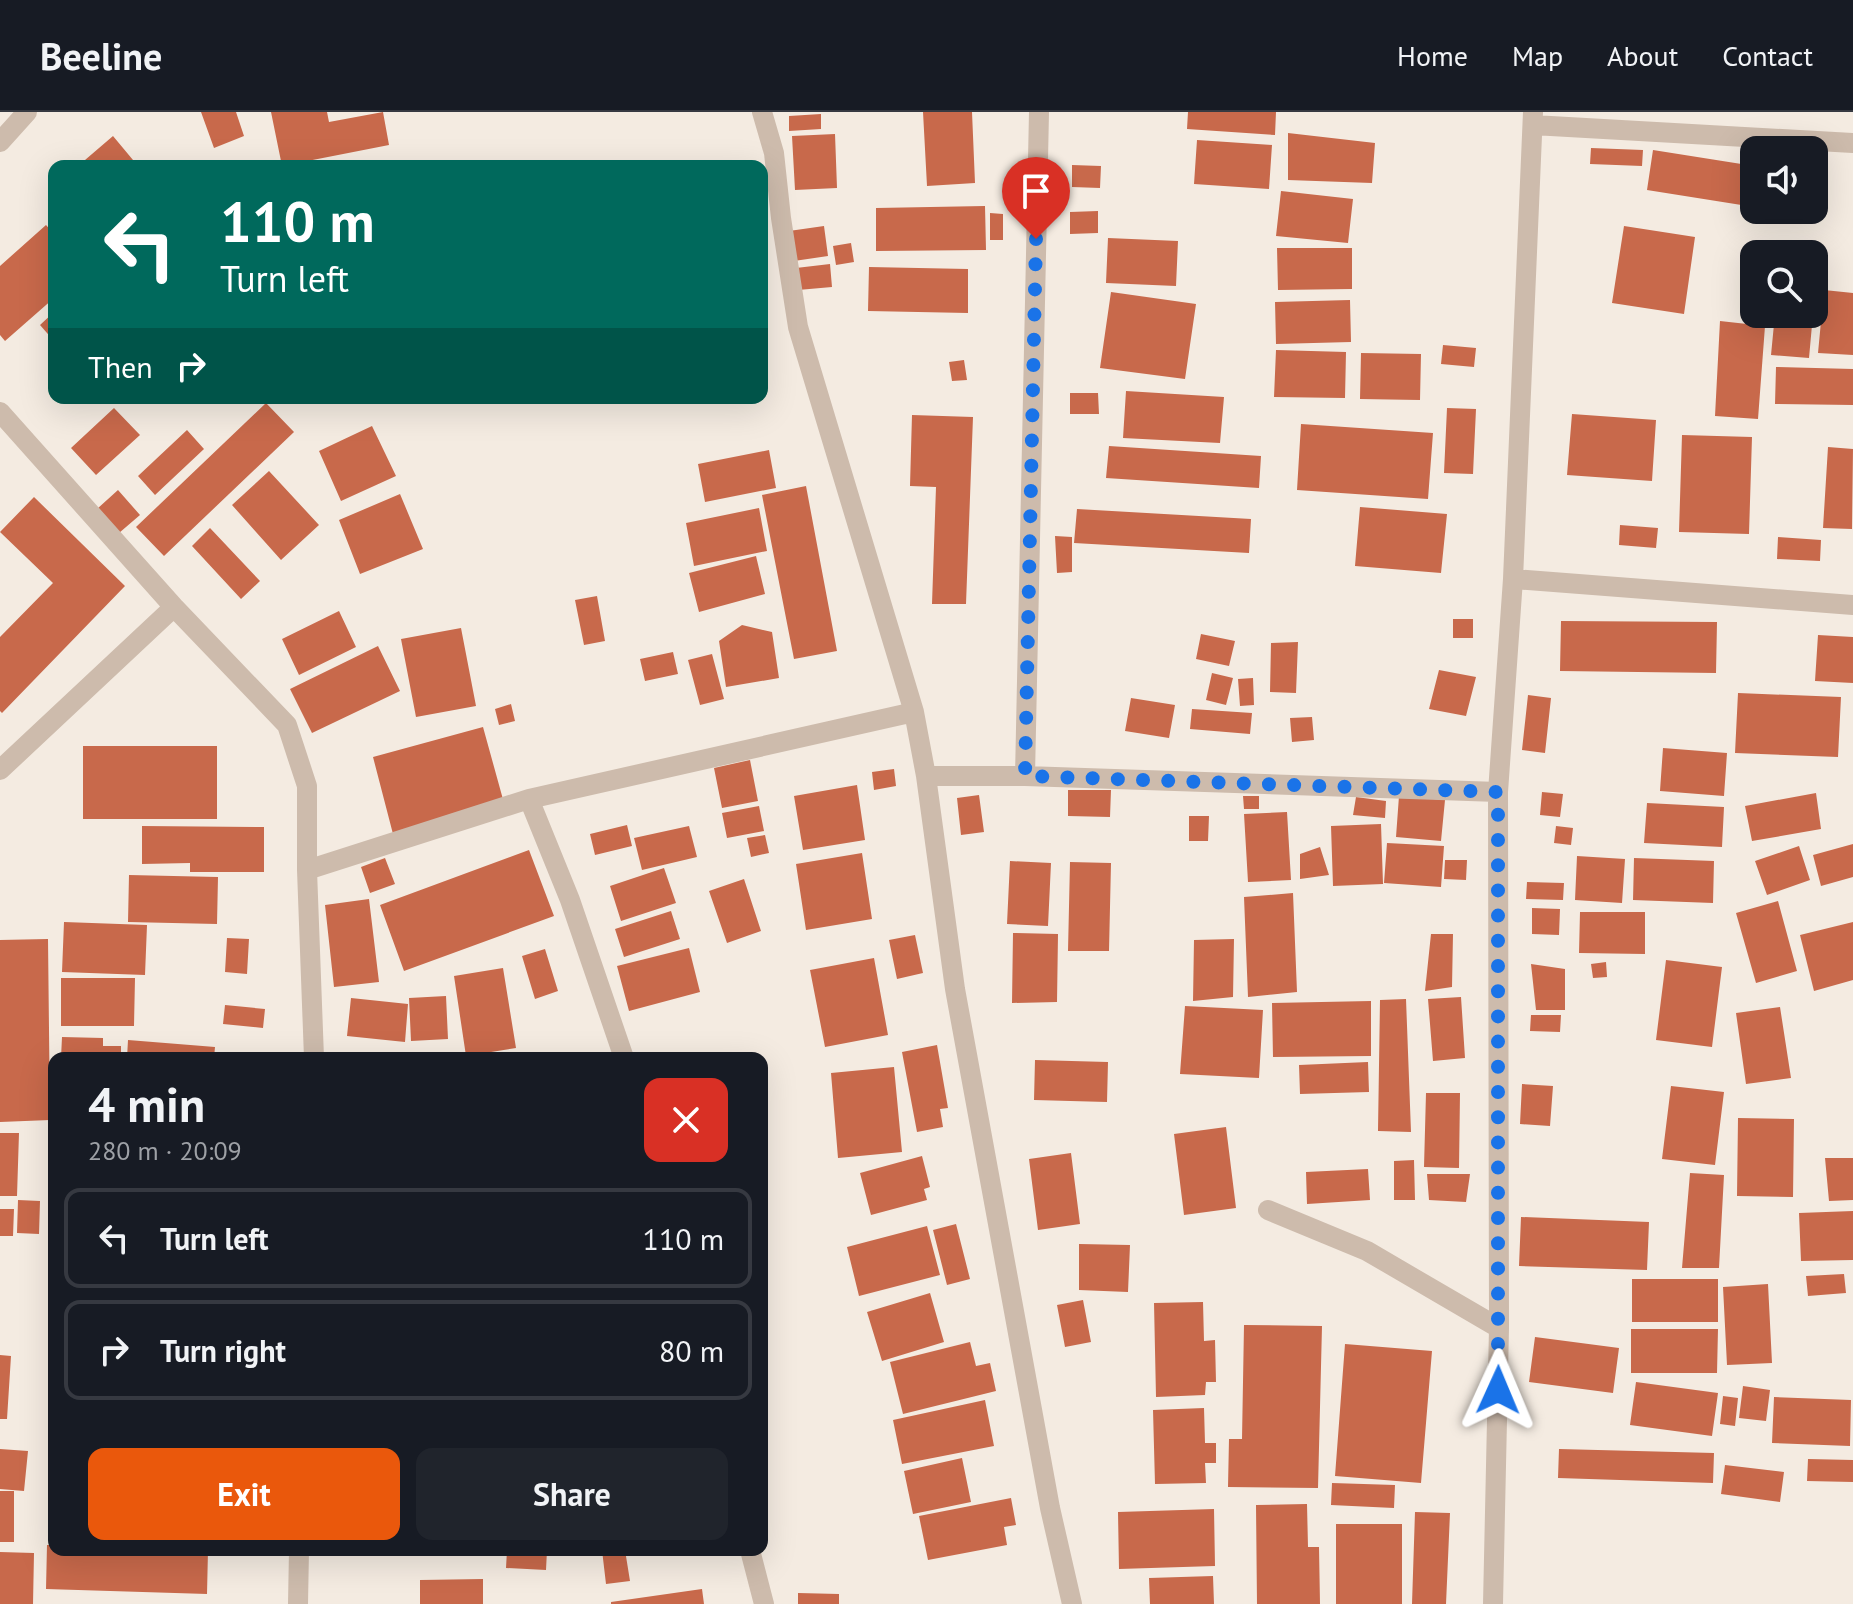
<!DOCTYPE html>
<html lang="en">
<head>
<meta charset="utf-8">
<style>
	:root { --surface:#171b24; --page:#20242c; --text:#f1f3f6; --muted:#9ea1a6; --line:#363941; --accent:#ea580c }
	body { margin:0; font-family:"PT Sans",sans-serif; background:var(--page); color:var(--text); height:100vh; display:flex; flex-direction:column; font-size:30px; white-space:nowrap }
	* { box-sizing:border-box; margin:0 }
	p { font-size:26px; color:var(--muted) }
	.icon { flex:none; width:44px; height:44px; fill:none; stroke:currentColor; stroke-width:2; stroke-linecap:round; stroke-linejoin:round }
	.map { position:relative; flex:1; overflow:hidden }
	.sheet { position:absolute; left:48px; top:940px; width:720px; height:504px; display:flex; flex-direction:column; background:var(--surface); border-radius:16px; box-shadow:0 8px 32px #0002 }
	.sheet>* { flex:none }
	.top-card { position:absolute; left:48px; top:48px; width:720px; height:244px; border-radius:16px; box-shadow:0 8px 32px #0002; background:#00695c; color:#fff; overflow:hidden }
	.tools { position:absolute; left:1740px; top:24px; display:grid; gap:16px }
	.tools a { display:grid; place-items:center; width:88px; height:88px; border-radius:16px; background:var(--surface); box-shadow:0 8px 32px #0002; font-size:40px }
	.pin { position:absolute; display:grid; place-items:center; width:68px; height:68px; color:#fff; margin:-82px -34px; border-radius:50% 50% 50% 0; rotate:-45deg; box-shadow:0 0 8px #0007 }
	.pin .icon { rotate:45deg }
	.me { position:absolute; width:88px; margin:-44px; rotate:1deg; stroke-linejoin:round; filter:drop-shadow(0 0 6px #0008) }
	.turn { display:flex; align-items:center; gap:28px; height:168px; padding:0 40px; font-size:36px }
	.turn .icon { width:104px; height:104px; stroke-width:2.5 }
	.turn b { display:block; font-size:56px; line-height:68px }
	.then { display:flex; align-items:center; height:76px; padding:0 40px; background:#0003; gap:16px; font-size:30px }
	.round { display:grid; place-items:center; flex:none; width:84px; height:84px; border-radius:16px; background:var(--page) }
	.head { display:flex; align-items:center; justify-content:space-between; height:136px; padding:0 40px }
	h1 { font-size:48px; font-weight:600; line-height:60px }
	.cta { display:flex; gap:16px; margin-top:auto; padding:16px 40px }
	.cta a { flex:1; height:92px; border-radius:16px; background:var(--accent); color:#fff; font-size:32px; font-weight:600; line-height:92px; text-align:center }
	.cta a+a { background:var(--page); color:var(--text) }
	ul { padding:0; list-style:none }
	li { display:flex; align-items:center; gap:24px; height:100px; margin:0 16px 12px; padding:0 24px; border:4px solid var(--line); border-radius:16px }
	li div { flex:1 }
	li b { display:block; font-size:30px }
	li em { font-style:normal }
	header { display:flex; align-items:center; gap:48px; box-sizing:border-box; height:112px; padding:0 40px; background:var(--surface); border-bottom:2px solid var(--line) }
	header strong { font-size:38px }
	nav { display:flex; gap:44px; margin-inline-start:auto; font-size:28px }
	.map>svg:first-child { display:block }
	.building { fill:#c8694b }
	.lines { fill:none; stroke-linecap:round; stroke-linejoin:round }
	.minor { stroke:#cdbbac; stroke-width:20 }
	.route { stroke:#1a73e8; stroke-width:14; stroke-dasharray:0 25.2 }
</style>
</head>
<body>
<header>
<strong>Beeline</strong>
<nav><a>Home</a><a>Map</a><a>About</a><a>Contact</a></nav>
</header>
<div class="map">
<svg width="1853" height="1492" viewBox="0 0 1853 1492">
	<rect width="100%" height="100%" fill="#f4ebe1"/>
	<!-- building -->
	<path class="building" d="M201,0H236L244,24L214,36Z
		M271,0H327L329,10L383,0L389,33L282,54Z
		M923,0H972L975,71L927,74Z
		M1188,0H1276L1275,23L1187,17Z
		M821,2V17L789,19V4Z
		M1288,21L1375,31L1372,71L1288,68Z
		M835,22L837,76L795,78L792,24Z
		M113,24L138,54H78Z
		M1197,28L1272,33L1269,77L1194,72Z
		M1591,36L1643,38L1642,54L1590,52Z
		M1653,38L1754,54V95L1647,78Z
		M1072,53L1101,54L1100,76L1072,75Z
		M1281,79L1353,87L1348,131L1276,124Z
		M985,94L986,138L876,139V96Z
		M1098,99V121L1070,122V100Z
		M990,101L1003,102V128H990Z
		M46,113L54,122V186L5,229L0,223V154Z
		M824,114L828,144L794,149L789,119Z
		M1624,114L1695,125L1684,202L1612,191Z
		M1108,126L1178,129L1176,174L1106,171Z
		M851,131L854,150L836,153L833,134Z
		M1277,136H1352V177L1278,178Z
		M830,152L832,175L798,178L796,156Z
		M869,155L968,157V201L868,199Z
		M1824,178L1853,181V243L1818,241Z
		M1111,180L1196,192L1185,267L1100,256Z
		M1350,188L1351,230L1276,232L1275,190Z
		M54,200V229L40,213Z
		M1775,202H1813L1809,246L1771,243Z
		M1720,209L1765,214L1758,307L1715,304Z
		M1443,233L1476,236L1474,255L1441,252Z
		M1276,238L1346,240L1345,286L1274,285Z
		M1361,241L1421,242L1420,288L1360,287Z
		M964,248L967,268L952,269L949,250Z
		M1776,255L1853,257V293L1775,292Z
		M1126,279L1224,285L1220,331L1123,326Z
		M1070,281H1098L1099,302H1070Z
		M266,291L294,320L164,444L136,415Z
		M114,296L140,323L96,363L71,336Z
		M1447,296L1476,297L1473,362L1444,361Z
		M1572,302L1656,308L1652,369L1567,363Z
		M912,303L973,305L966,492H932L936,375L910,374Z
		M1301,312L1433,321L1428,387L1297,378Z
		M372,314L396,364L341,389L319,339Z
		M187,318L204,337L155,383L138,364Z
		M1682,323L1752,325L1749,422L1679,420Z
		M1109,334L1261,344L1259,376L1106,366Z
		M1828,335L1853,337L1852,417L1823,416Z
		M769,338L776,376L705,390L698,352Z
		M269,359L319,413L281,448L232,393Z
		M806,374L837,539L794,547L762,383Z
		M118,378L140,403L119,421L97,397Z
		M400,382L423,437L360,462L339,408Z
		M34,385L125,474L2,601L0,599V525L53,471L0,420Z
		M1360,395L1447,402L1441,461L1355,454Z
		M759,396L767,439L694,454L686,411Z
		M1077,397L1251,407L1249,441L1074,431Z
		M1620,413L1658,416L1656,436L1619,433Z
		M210,416L260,469L241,487L192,434Z
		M1055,424L1072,425V460L1057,461Z
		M1778,425L1821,428L1820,449L1777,447Z
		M756,444L765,482L699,500L689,461Z
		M597,484L605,529L584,533L575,488Z
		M339,499L356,535L299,563L282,527Z
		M1453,507H1473V526H1453Z
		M1561,509L1717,510L1716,561L1560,559Z
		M742,513L772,520L779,566L726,575L719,529Z
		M461,516L476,594L416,605L401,527Z
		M1201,522L1235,529L1229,554L1196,547Z
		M1818,523L1853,525V571L1815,569Z
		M1298,530L1296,581L1270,580L1271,531Z
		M378,534L400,579L312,621L290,577Z
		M673,540L678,562L645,569L640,547Z
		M712,542L724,587L700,593L688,548Z
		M1439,558L1476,565L1466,604L1429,597Z
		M1212,561L1233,566L1226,593L1206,588Z
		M1253,566L1254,593L1240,594L1238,567Z
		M1738,581L1841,585L1838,645L1735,641Z
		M1528,583L1551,586L1545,641L1522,638Z
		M1131,586L1175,593L1169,626L1125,619Z
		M511,592L515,609L499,613L495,597Z
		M1192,597L1252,601L1250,622L1190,617Z
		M1312,605L1314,628L1292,630L1290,606Z
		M483,615L504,691L393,722L373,645Z
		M83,634H217V707H83Z
		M1663,636L1727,641L1724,684L1660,679Z
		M750,648L758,689L722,696L714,656Z
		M894,657L896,674L874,678L872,660Z
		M857,673L865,728L803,738L794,684Z
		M1068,678H1111L1110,705L1068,704Z
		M1542,680L1563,682L1560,705L1540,703Z
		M1816,681L1821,717L1752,729L1745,694Z
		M979,683L984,720L961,723L957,686Z
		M1243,684H1259V697H1244Z
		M1399,684L1445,688L1441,729L1396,725Z
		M1356,685L1386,689L1385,706L1353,703Z
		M1647,691L1724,695L1722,735L1644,731Z
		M759,694L764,719L727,726L722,701Z
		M1287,700L1291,768L1248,770L1244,702Z
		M1189,704H1209L1208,729H1189Z
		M1381,712L1383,772L1333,774L1331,714Z
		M627,713L632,734L595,743L590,722Z
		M142,714L264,715V760H190V751L142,752Z
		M689,714L697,745L642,758L634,726Z
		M1556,714L1573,716L1571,733L1554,731Z
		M765,723L769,741L751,745L747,726Z
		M1387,731L1444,734L1441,775L1384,771Z
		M1853,732V765L1821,774L1813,743Z
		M1799,734L1810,768L1767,783L1755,749Z
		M1320,735L1329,763L1300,767V742Z
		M529,738L554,804L404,859L380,793Z
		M862,741L872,807L806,818L796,752Z
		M1577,744L1625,747L1622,791L1575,788Z
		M385,746L395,772L370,781L361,755Z
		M1634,746L1714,749L1713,791L1633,788Z
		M1445,748H1467L1466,768L1444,767Z
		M1010,749L1051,751L1048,814L1007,812Z
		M1070,750L1111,751L1109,839H1068Z
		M664,756L676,791L621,809L610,774Z
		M129,763L218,765L217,812L128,810Z
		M744,767L761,819L727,831L709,779Z
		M1527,770L1564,771L1563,788L1526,787Z
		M1293,781L1297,880L1248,885L1244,785Z
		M369,787L379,870L334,875L325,793Z
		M1778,789L1797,859L1756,871L1736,801Z
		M1532,796L1560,797L1559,823L1532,822Z
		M671,799L680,827L624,845L615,817Z
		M1580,800H1645V842L1579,841Z
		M64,810L147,813L145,863L62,860Z
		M1853,810V868L1814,879L1800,823Z
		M1013,821L1058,822L1057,890L1012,891Z
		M1431,822H1453L1452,875L1425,879Z
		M915,823L923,861L897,867L889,828Z
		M227,826L249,827L247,862L225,860Z
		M48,827L50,1008L0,1010V828Z
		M1234,827L1233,885L1193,889L1194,828Z
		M689,836L700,880L629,899L617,854Z
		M545,837L558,879L535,887L522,844Z
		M874,846L888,923L825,935L810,858Z
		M1666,848L1722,855L1712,935L1656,928Z
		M1606,850L1607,865L1593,866L1591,852Z
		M1531,852L1565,857V898H1536Z
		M503,856L516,936L466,944L454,864Z
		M61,866H135L134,914H61Z
		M446,884L448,927L411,929L409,886Z
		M1461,885L1465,946L1433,949L1428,887Z
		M351,886L408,892L405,930L347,924Z
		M1406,887L1411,1020L1378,1019L1380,888Z
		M1371,889V944L1273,945L1272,891Z
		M225,893L265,897L263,916L223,912Z
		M1185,894L1263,898L1259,966L1180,962Z
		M1780,895L1791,966L1746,972L1736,901Z
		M1531,903H1561L1560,920L1530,919Z
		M62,925L103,926V934H121V946H61Z
		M128,928L215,935L214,946H127Z
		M937,933L948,996L940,997L943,1015L917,1020L902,940Z
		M1035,948L1108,950L1107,990L1034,988Z
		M1368,950L1369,980L1300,982L1299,953Z
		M894,955L902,1040L838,1046L831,961Z
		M1522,972L1553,974L1550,1014L1520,1012Z
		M1671,974L1724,980L1715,1053L1662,1047Z
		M1426,981H1460L1459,1056L1424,1055Z
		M1738,1006L1794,1007L1793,1085L1737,1084Z
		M1226,1015L1236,1096L1184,1103L1174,1022Z
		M0,1021H19L17,1084H0Z
		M1071,1041L1080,1112L1038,1118L1029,1047Z
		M922,1044L930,1075L924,1077L927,1088L871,1103L860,1061Z
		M1825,1046H1853V1088L1829,1089Z
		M1414,1048L1415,1088H1394V1049Z
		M1368,1057L1370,1088L1307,1092L1306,1060Z
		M1690,1061L1724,1063L1719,1156H1682Z
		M1427,1062H1470L1466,1090L1429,1088Z
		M18,1088L40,1089L39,1122L17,1121Z
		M0,1097H14L13,1124H0Z
		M1853,1099V1148L1801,1149L1799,1101Z
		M1521,1105L1649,1110L1647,1158L1519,1154Z
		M956,1112L970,1167L947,1173L933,1118Z
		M927,1114L940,1163L859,1184L847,1135Z
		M49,1127H54V1209H49Z
		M1079,1132L1130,1133L1128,1180L1079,1178Z
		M1844,1162L1846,1181L1808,1184L1806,1164Z
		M1632,1167H1718V1210H1632Z
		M1768,1172L1772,1251L1727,1253L1723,1175Z
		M930,1181L944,1230L882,1249L867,1200Z
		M1083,1188L1091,1230L1065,1235L1057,1193Z
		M1203,1190L1204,1229L1215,1228L1216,1270H1206L1205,1283L1156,1285L1154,1191Z
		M1244,1213L1322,1214L1318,1376L1228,1375L1229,1327H1242Z
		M1631,1217H1718L1717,1261H1631Z
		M1535,1225L1619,1236L1613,1281L1529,1270Z
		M970,1230L976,1254L990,1251L996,1279L903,1302L890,1250Z
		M1345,1232L1432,1239L1421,1371L1335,1364Z
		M0,1243L11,1244L7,1307H0Z
		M1636,1270L1718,1281L1712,1324L1630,1313Z
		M1743,1274L1770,1278L1766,1309L1739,1306Z
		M1723,1284L1738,1286L1735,1314L1720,1312Z
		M1774,1285L1851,1288L1850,1334L1772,1331Z
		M985,1288L994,1334L902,1352L893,1308Z
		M1204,1296L1205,1331H1216V1351H1205L1206,1371L1155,1372L1153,1298Z
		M0,1337L28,1339L24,1379L0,1377Z
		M1559,1337L1714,1341L1713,1371L1558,1366Z
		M962,1346L971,1390L913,1402L904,1359Z
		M1808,1347L1853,1348V1370L1807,1369Z
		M1725,1353L1784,1360L1780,1390L1721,1382Z
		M1332,1371L1395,1373L1394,1396L1331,1393Z
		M0,1379H14V1430H0Z
		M1011,1386L1016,1413L1004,1415L1007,1433L928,1448L919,1404Z
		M1307,1392L1308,1435H1319L1320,1492H1257L1256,1393Z
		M1214,1397L1215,1454L1119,1457L1118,1400Z
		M1415,1400L1450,1401L1446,1492H1412Z
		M1336,1412H1402V1492H1336Z
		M47,1433H54V1438H208L207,1482L46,1477Z
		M507,1438H547L546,1458L506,1456Z
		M602,1438H625L630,1469L606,1472Z
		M0,1440L34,1441L33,1492H0Z
		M1213,1464L1214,1492H1150L1149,1466Z
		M483,1467V1492H420V1468Z
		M702,1477L704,1492H611V1490Z
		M798,1481L839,1482V1492H798Z"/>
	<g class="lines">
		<!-- minor -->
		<path class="minor" d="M762,0L774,41L781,106L798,215L914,600L926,664L955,877L1050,1396L1072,1492
			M1533,13L1853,31
			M0,30L27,0
			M0,300L174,495L287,613L307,674V758L314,946
			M1513,467L1853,493
			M0,658L174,495
			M926,664H1025L1498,680
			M1025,664L1039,0
			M529,687L570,788L624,946
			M307,758L529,687L914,600
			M1268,1098L1367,1139L1499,1216
			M750,1438L764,1492
			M298,1492L299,1438
			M1493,1492L1499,1216L1498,680L1513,467L1533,0"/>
	</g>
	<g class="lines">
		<!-- route -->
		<path class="route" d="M1036,127L1025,664L1498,680V1278"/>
	</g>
</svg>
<div class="tools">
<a><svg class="icon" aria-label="sound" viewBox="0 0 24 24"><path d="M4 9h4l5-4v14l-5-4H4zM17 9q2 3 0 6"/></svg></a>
<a><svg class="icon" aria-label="search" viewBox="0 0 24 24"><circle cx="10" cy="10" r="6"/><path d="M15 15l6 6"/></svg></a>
</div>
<div class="pin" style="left:1036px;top:127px;background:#d93025"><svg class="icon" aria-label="arrive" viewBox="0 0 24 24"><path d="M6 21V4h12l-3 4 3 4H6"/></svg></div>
<svg class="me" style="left:1498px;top:1278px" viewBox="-20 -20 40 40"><path d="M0-17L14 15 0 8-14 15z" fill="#1a73e8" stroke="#fff" stroke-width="4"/></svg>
<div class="top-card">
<div class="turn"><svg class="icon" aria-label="left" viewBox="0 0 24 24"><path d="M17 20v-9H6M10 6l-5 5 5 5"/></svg><div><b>110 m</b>Turn left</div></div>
<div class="then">Then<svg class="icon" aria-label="right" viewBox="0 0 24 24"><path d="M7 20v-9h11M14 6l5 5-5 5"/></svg></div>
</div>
<section class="sheet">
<div class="head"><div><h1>4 min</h1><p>280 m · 20:09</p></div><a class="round" style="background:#d93025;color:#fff"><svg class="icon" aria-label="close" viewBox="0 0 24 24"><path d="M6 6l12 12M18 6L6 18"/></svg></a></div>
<ul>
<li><svg class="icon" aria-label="left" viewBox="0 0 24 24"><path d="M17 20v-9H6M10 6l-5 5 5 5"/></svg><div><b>Turn left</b></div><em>110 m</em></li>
<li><svg class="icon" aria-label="right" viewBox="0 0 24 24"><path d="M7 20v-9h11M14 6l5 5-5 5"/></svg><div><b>Turn right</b></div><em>80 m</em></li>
</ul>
<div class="cta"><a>Exit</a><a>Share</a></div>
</section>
</div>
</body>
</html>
